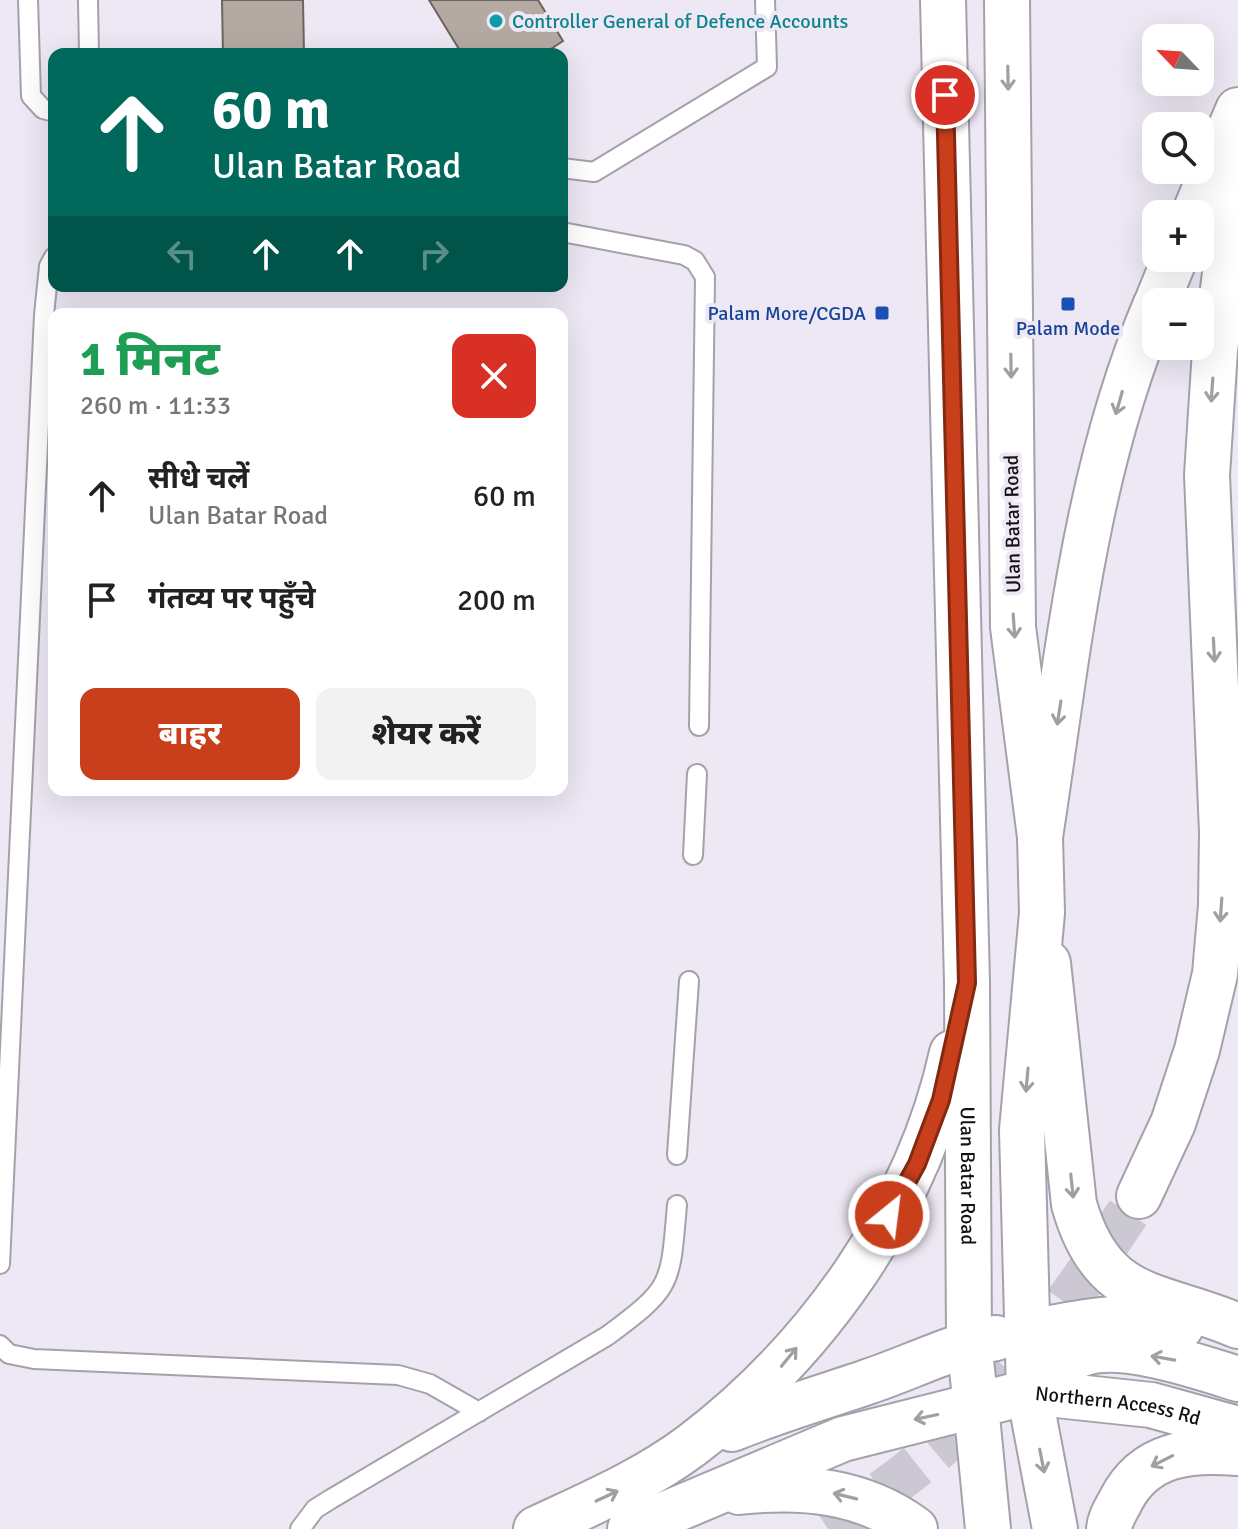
<!DOCTYPE html>
<html lang="hi">
<head>
<meta charset="utf-8">
<style>
	:root { --surface:#fff; --page:#f2f2f2; --text:#222; --muted:#767676; --accent:#c93f1c }
	body { margin:0; font-family:Signika,"Noto Sans Devanagari",sans-serif; background:var(--page); color:var(--text); height:100vh; display:flex; flex-direction:column; font-size:30px; white-space:nowrap }
	* { box-sizing:border-box; margin:0 }
	p { font-size:26px; color:var(--muted) }
	.icon { flex:none; width:44px; height:44px; fill:none; stroke:currentColor; stroke-width:2; stroke-linecap:round; stroke-linejoin:round }
	.map { position:relative; flex:1; overflow:hidden }
	.details { position:absolute; left:48px; top:308px; width:520px; height:488px; display:flex; flex-direction:column; background:var(--surface); border-radius:16px; box-shadow:0 8px 32px #0002 }
	.details>* { flex:none }
	.guide { position:absolute; left:48px; top:48px; width:520px; height:244px; border-radius:16px; box-shadow:0 8px 32px #0002; background:#00695c; color:#fff; overflow:hidden }
	.needle { width:52px; rotate:295deg }
	.buttons { position:absolute; left:1142px; top:24px; display:grid; gap:16px }
	.buttons a { display:grid; place-items:center; width:72px; height:72px; border-radius:16px; background:var(--surface); box-shadow:0 8px 32px #0002; font-size:40px }
	.pin { position:absolute; display:grid; place-items:center; width:68px; height:68px; color:#fff; margin:-34px; border:4px solid #fff; border-radius:50%; box-shadow:0 2px 8px #0007 }
	.me { position:absolute; width:88px; margin:-44px; rotate:29deg; stroke-linejoin:round; filter:drop-shadow(0 0 6px #0008) }
	.turn { display:flex; align-items:center; gap:28px; height:168px; padding:0 32px; font-size:36px }
	.turn .icon { width:104px; height:104px; stroke-width:2.5 }
	.turn b { display:block; font-size:56px; line-height:68px }
	.lanes { display:flex; align-items:center; height:76px; padding:0 32px; background:#0003; justify-content:center; gap:40px; direction:ltr }
	.lanes .off { opacity:.35 }
	.round { display:grid; place-items:center; flex:none; width:84px; height:84px; border-radius:16px; background:var(--page) }
	.head { display:flex; align-items:center; justify-content:space-between; height:136px; padding:0 32px }
	h1 { font-size:48px; font-weight:800; line-height:60px; color:#1e9e55 }
	.action { display:flex; gap:16px; margin-top:auto; padding:16px 32px }
	.action a { flex:1; height:92px; border-radius:16px; background:var(--accent); color:#fff; font-size:32px; font-weight:800; line-height:92px; text-align:center }
	.action a+a { background:var(--page); color:var(--text) }
	ul { padding:0; list-style:none }
	li { display:flex; align-items:center; gap:24px; height:104px; padding:0 32px }
	li div { flex:1 }
	li b { display:block; font-size:30px }
	li em { font-style:normal }
	.map>svg:first-child { display:block }
	.building { fill:#b5aaa3; stroke:#6f655f; stroke-width:2 }
	.lines { fill:none; stroke-linecap:round; stroke-linejoin:round }
	.highway-tunnel { stroke:#ccc8d3; stroke-width:44; stroke-dasharray:44 22; stroke-linecap:butt }
	.lane-casing { stroke:#a5a1ab; stroke-width:22 }
	.secondary-casing { stroke:#a5a1ab; stroke-width:48 }
	.primary-casing { stroke:#a5a1ab; stroke-width:48 }
	.highway-casing { stroke:#a5a1ab; stroke-width:48 }
	.lane { stroke:#fff; stroke-width:18 }
	.secondary { stroke:#fff; stroke-width:44 }
	.primary { stroke:#fff; stroke-width:44 }
	.highway { stroke:#fff; stroke-width:44 }
	.oneway { stroke:#a1a0a1 }
	.route-casing { stroke:#832912; stroke-width:20 }
	.route { stroke:#c93f1c; stroke-width:14 }
	.culture-dot { fill:#0f9aa8; stroke:#ede8f4; stroke-width:3 }
	.transit-dot { fill:#1a4fb4; stroke:#ede8f4; stroke-width:3 }
	.labels { text-anchor:middle; stroke-width:8; stroke-linejoin:round; paint-order:stroke }
	.culture-label { font-size:20px; fill:#0d838f; stroke:#ede8f4; text-anchor:start }
	.transit-label { font-size:20px; fill:#164399; stroke:#ede8f4; text-anchor:end }
	.street-label { font-size:20px; fill:#131115; stroke:#ede8f4 }
</style>
</head>
<body>
<div class="map">
<svg width="1238" height="1529" viewBox="0 0 1238 1529">
	<rect width="100%" height="100%" fill="#ede8f4"/>
	<!-- building -->
	<path class="building" d="M222,0H303L304,54H223Z
		M429,0H538L563,41L543,54H462Z"/>
	<g class="lines">
		<!-- highway-tunnel -->
		<path class="highway-tunnel" d="M828,1529C865,1505 903,1478 937,1449C1018,1377 1080,1286 1139,1196"/>
		<defs>
			<path id="lane" d="M28,0L31,96L43,109L54,112
				M88,0L89,54
				M562,168L594,172L767,67L765,0
				M562,232L684,255L695,261L705,277L699,726
				M693,855L697,774
				M677,1155L689,981
				M0,1264L44,315L49,266L54,257
				M0,1345L9,1354L34,1359L398,1375L430,1384L479,1412
				M300,1529L315,1509L331,1499L607,1336C673,1287 670,1286 677,1205"/>
			<g id="secondary">
				<path d="M1048,963L1074,1204C1102,1304 1159,1292 1238,1326"/>
				<path d="M1026,1333C1076,1323 1131,1310 1181,1327"/>
				<path d="M1029,1392C1046,1376 1062,1360 1085,1353C1124,1341 1200,1367 1238,1379"/>
				<path id="s1" d="M1029,1392L1151,1405L1238,1429"/>
				<path d="M1029,1392L1055,1529"/>
				<path d="M976,1406L988,1529"/>
				<path d="M1109,1529C1110,1518 1116,1510 1121,1500C1145,1453 1190,1449 1238,1453"/>
			</g>
			<g id="primary">
				<path id="s2" d="M943,0L967,983L969,1343L976,1406"/>
				<path d="M732,1429C778,1410 821,1398 867,1382C910,1368 951,1346 996,1338"/>
				<path d="M739,1492C802,1485 862,1490 915,1529"/>
				<path d="M536,1529C589,1504 644,1481 692,1445C817,1350 918,1208 952,1053"/>
				<path d="M630,1529L843,1439L1029,1392L1022,1130L1042,913L1040,837L1013,627L1007,0"/>
			</g>
			<path id="highway" d="M1194,214L1238,110
				M1157,302L1175,258
				M1040,837C1068,656 1084,473 1156,304
				M1139,1196L1173,1123L1197,1050L1215,974L1221,905L1222,832L1207,475L1215,350L1238,174"/>
		</defs>
		<!-- lane casing -->
		<use href="#lane" class="lane-casing"/>
		<!-- secondary casing -->
		<use href="#secondary" class="secondary-casing"/>
		<!-- primary casing -->
		<use href="#primary" class="primary-casing"/>
		<!-- highway casing -->
		<use href="#highway" class="highway-casing"/>
		<!-- lane -->
		<use href="#lane" class="lane"/>
		<!-- secondary -->
		<use href="#secondary" class="secondary"/>
		<!-- primary -->
		<use href="#primary" class="primary"/>
		<!-- highway -->
		<use href="#highway" class="highway"/>
	</g>
	<!-- one-way arrows -->
	<defs><path id="oneway-shaft" d="M-6 0H5M1.5-3L5.5 0L1.5 3" fill="none" stroke-width="1.6" stroke-linecap="round" stroke-linejoin="round" transform="scale(2)"/></defs>
	<g class="oneway">
		<use href="#oneway-shaft" transform="translate(1008 78) rotate(89)"/>
		<use href="#oneway-shaft" transform="translate(1011 366) rotate(89)"/>
		<use href="#oneway-shaft" transform="translate(1212 390) rotate(94)"/>
		<use href="#oneway-shaft" transform="translate(1119 403) rotate(106)"/>
		<use href="#oneway-shaft" transform="translate(1014 626) rotate(86)"/>
		<use href="#oneway-shaft" transform="translate(1214 650) rotate(87)"/>
		<use href="#oneway-shaft" transform="translate(1059 713) rotate(99)"/>
		<use href="#oneway-shaft" transform="translate(1221 910) rotate(94)"/>
		<use href="#oneway-shaft" transform="translate(1027 1080) rotate(95)"/>
		<use href="#oneway-shaft" transform="translate(1072 1186) rotate(84)"/>
		<use href="#oneway-shaft" transform="translate(789 1357) rotate(-51)"/>
		<use href="#oneway-shaft" transform="translate(1163 1358) rotate(-170)"/>
		<use href="#oneway-shaft" transform="translate(926 1417) rotate(168)"/>
		<use href="#oneway-shaft" transform="translate(1042 1461) rotate(79)"/>
		<use href="#oneway-shaft" transform="translate(1162 1461) rotate(153)"/>
		<use href="#oneway-shaft" transform="translate(607 1496) rotate(-25)"/>
		<use href="#oneway-shaft" transform="translate(845 1496) rotate(-166)"/>
	</g>
	<g class="lines">
		<defs>
			<path id="route" d="M889,1215L917,1164L941,1100L967,983L945,95"/>
		</defs>
		<!-- route casing -->
		<use href="#route" class="route-casing"/>
		<!-- route -->
		<use href="#route" class="route"/>
	</g>
	<!-- markers -->
	<circle class="culture-dot" cx="496" cy="21" r="8"/>
	<g class="transit-dot">
		<rect x="1060" y="296" width="16" height="16" rx="4"/>
		<rect x="874" y="305" width="16" height="16" rx="4"/>
	</g>
	<g class="labels">
		<!-- culture labels -->
		<g class="culture-label">
			<text x="512" y="28">Controller General of Defence Accounts</text>
		</g>
		<!-- transit labels -->
		<g class="transit-label">
			<text x="866" y="320">Palam More/CGDA</text>
			<text x="1068" y="335" text-anchor="middle">Palam Mode</text>
		</g>
		<!-- street labels -->
		<g class="street-label">
			<text transform="translate(1012 524) rotate(-91)" y="7">Ulan Batar Road</text>
			<text dy="7" stroke="none"><textPath href="#s2" startOffset="1176">Ulan Batar Road</textPath></text>
			<text dy="7" stroke="none"><textPath href="#s1" startOffset="90">Northern Access Rd</textPath></text>
		</g>
	</g>
</svg>
<div class="buttons">
<a><svg class="needle" viewBox="-14 -14 28 28"><path d="M0-13l5 13h-10z" fill="#e53935"/><path d="M0 13l5-13h-10z" fill="#767676"/></svg></a>
<a><svg class="icon" aria-label="search" viewBox="0 0 24 24"><circle cx="10" cy="10" r="6"/><path d="M15 15l6 6"/></svg></a>
<a>+</a>
<a>−</a>
</div>
<div class="pin" style="left:945px;top:95px;background:#d93025"><svg class="icon" aria-label="arrive" viewBox="0 0 24 24"><path d="M6 21V4h12l-3 4 3 4H6"/></svg></div>
<svg class="me" style="left:889px;top:1215px" viewBox="-20 -20 40 40"><circle r="17" fill="#c93f1c" stroke="#fff" stroke-width="3"/><path d="M0-11L8 9 0 5-8 9z" fill="#fff"/></svg>
<div class="guide">
<div class="turn"><svg class="icon" aria-label="ahead" viewBox="0 0 24 24"><path d="M12 20V5M6 11l6-6 6 6"/></svg><div><b>60 m</b>Ulan Batar Road</div></div>
<div class="lanes"><svg class="icon off" aria-label="left" viewBox="0 0 24 24"><path d="M17 20v-9H6M10 6l-5 5 5 5"/></svg><svg class="icon" aria-label="ahead" viewBox="0 0 24 24"><path d="M12 20V5M6 11l6-6 6 6"/></svg><svg class="icon" aria-label="ahead" viewBox="0 0 24 24"><path d="M12 20V5M6 11l6-6 6 6"/></svg><svg class="icon off" aria-label="right" viewBox="0 0 24 24"><path d="M7 20v-9h11M14 6l5 5-5 5"/></svg></div>
</div>
<section class="details">
<div class="head"><div><h1>1 मिनट</h1><p>260 m · 11:33</p></div><a class="round" style="background:#d93025;color:#fff"><svg class="icon" aria-label="close" viewBox="0 0 24 24"><path d="M6 6l12 12M18 6L6 18"/></svg></a></div>
<ul>
<li><svg class="icon" aria-label="ahead" viewBox="0 0 24 24"><path d="M12 20V5M6 11l6-6 6 6"/></svg><div><b>सीधे चलें</b><p>Ulan Batar Road</p></div><em>60 m</em></li>
<li><svg class="icon" aria-label="arrive" viewBox="0 0 24 24"><path d="M6 21V4h12l-3 4 3 4H6"/></svg><div><b>गंतव्य पर पहुँचे</b></div><em>200 m</em></li>
</ul>
<div class="action"><a>बाहर</a><a>शेयर करें</a></div>
</section>
</div>
</body>
</html>
